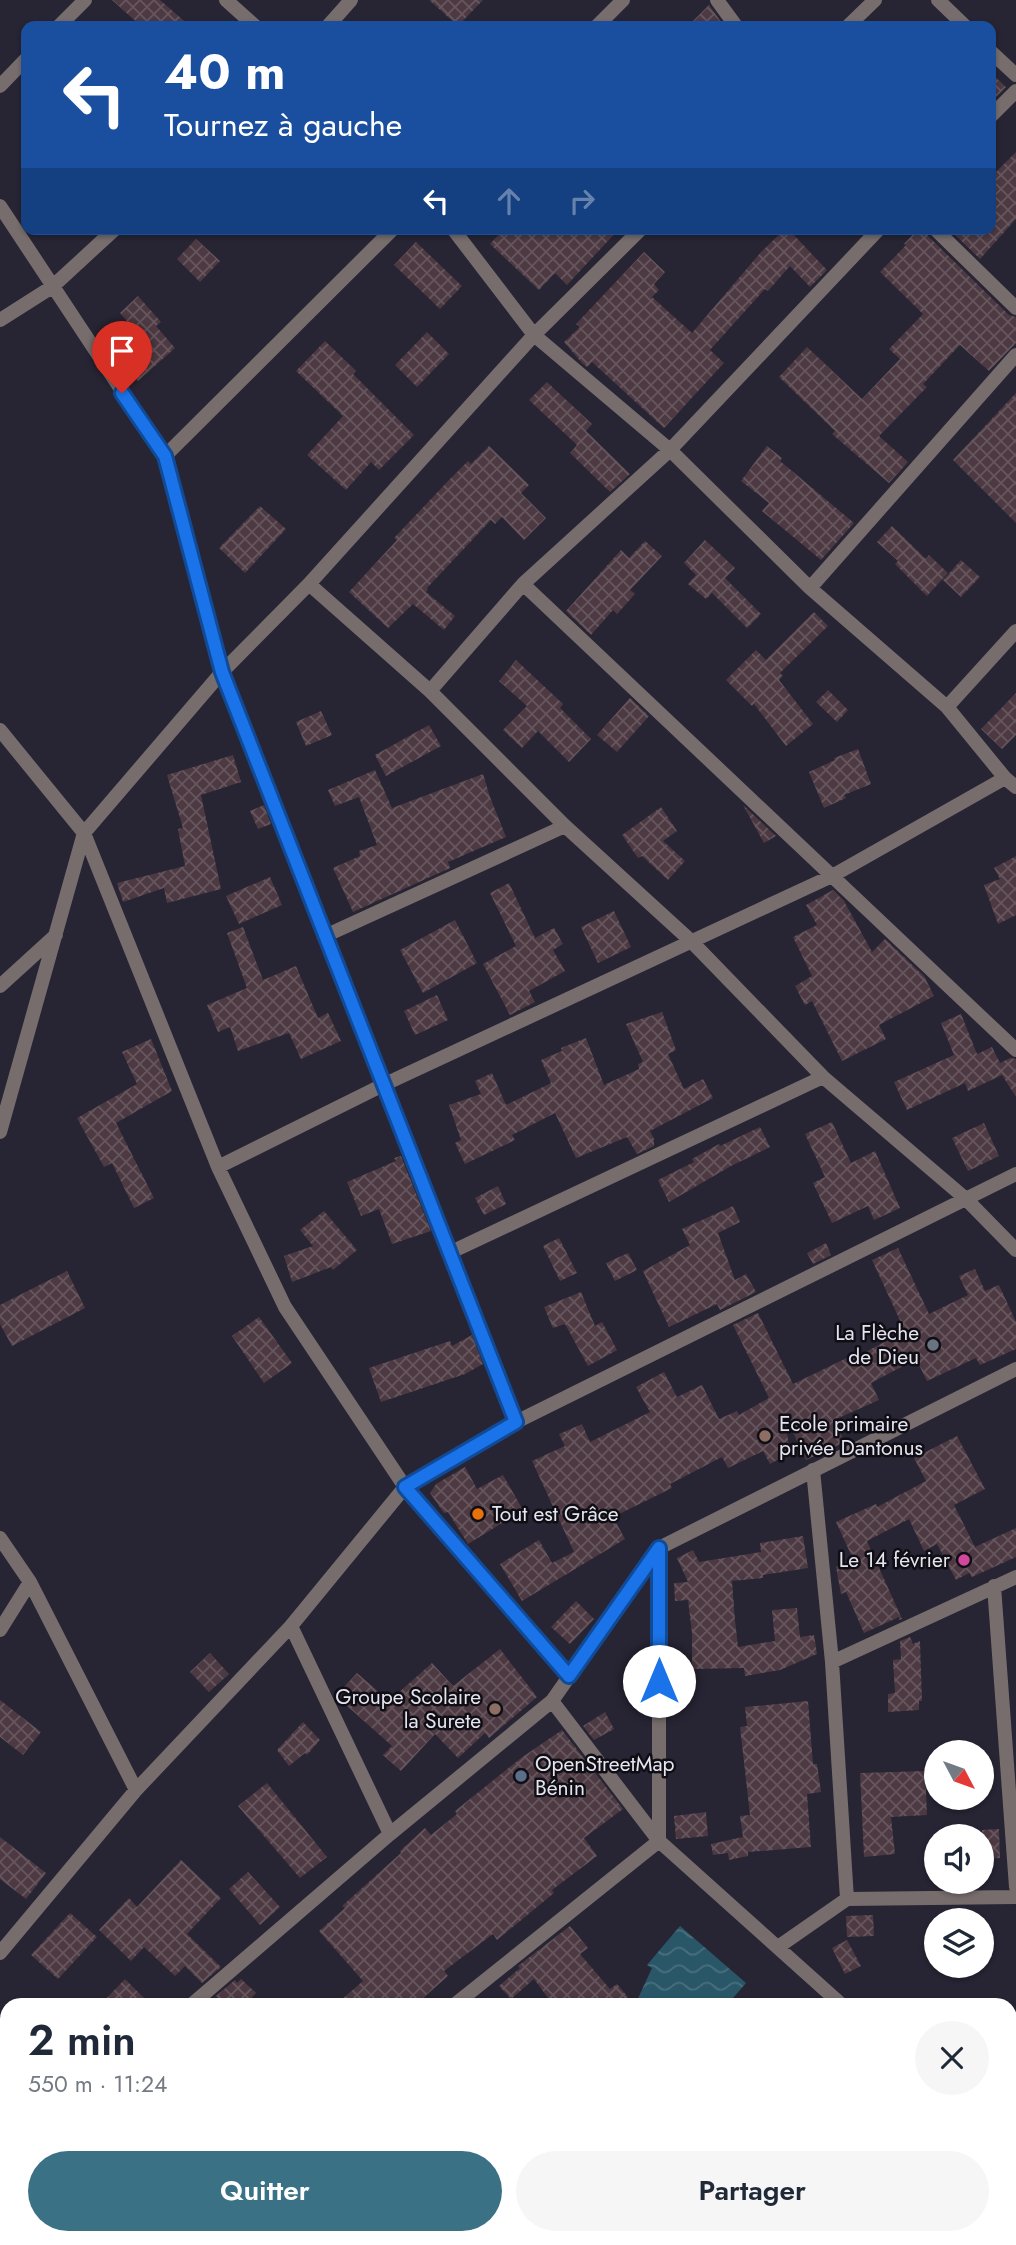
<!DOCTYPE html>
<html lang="fr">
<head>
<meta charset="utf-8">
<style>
	:root { --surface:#fff; --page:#f6f6f7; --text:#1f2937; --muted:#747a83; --accent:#3a7185 }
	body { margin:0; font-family:Jost,sans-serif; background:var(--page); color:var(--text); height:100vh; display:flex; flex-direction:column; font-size:26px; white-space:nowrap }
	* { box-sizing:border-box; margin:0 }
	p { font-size:23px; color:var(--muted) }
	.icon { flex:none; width:38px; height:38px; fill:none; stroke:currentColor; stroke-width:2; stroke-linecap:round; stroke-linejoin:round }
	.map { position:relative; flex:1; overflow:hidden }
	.side { position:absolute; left:0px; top:1998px; width:1017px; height:247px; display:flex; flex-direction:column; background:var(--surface); border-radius:21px 21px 0 0; box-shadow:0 2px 5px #0004 }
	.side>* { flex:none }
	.banner { position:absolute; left:21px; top:21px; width:975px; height:214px; border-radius:14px; box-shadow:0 2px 5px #0004; background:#1a4fa0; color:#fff; overflow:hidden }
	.needle { width:46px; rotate:131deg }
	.tools { position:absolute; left:924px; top:1740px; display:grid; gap:14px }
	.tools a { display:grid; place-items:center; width:70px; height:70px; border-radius:50%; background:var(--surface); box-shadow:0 2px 5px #0004; font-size:35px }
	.pin { position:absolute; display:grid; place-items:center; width:60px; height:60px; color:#fff; margin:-72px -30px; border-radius:50% 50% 50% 0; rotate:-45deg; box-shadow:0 0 7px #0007 }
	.pin .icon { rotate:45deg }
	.me { position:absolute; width:77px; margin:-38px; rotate:0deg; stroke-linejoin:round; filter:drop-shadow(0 0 5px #0008) }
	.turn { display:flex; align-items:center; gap:24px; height:147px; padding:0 28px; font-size:32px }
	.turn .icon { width:91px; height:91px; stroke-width:2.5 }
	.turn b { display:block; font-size:49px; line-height:60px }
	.lanes { display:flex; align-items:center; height:66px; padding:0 28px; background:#0003; justify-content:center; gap:35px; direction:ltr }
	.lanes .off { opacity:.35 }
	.round { display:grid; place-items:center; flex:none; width:74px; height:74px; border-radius:37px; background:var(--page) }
	.overview { display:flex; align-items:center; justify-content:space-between; height:119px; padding:0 28px }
	h1 { font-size:42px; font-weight:600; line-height:52px }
	.action { display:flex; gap:14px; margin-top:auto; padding:14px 28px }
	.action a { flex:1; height:80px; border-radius:42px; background:var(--accent); color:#fff; font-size:28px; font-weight:600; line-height:80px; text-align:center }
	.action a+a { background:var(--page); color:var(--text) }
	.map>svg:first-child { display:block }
	.water { fill:url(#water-waves) }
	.building { fill:url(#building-cross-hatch) }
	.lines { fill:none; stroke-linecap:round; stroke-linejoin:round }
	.minor { stroke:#776d6c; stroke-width:14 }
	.route-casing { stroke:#114b97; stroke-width:18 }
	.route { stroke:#1a73e8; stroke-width:12 }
	.worship-dot { fill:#6b7280; stroke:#100e15; stroke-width:2.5 }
	.education-dot { fill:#8d6e63; stroke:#100e15; stroke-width:2.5 }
	.food-dot { fill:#e8710a; stroke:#100e15; stroke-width:2.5 }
	.hotel-dot { fill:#d1479c; stroke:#100e15; stroke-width:2.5 }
	.service-dot { fill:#5c6f8a; stroke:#100e15; stroke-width:2.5 }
	.labels { text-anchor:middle; stroke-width:5; stroke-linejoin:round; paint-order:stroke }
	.poi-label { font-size:21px; fill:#e6e4ef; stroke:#100e15; text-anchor:end }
</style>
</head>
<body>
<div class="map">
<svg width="1016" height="2245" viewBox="0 0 1016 2245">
	<defs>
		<pattern id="water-waves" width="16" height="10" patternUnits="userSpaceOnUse" patternTransform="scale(1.75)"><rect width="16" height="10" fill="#2a5768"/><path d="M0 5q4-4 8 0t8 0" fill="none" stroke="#496f7e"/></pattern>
		<pattern id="building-cross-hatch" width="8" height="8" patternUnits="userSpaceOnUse" patternTransform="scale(1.75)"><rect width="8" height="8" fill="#4c3941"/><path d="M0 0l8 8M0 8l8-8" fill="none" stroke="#66565d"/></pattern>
	</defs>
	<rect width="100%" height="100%" fill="#272433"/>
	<!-- water -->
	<path class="water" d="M680,1926L746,1983L727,2005H635L652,1968L647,1965Z
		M322,2238H934L940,2245H314Z"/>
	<!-- building -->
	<path class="building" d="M112,0H160L190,26H141Z
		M429,0H483L458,26Z
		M709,5L724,26H688Z
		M990,72L1006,87L990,103Z
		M1016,152V219L980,259L949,229H990V178Z
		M504,229H619L567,285L555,273L539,290L490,244Z
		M785,229H788L827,270L810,287L790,266L768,291L765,289L710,350L724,363L664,428L592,362L587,367L582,363L564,342L580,327L576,324L644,252L665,272L654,284L659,290L652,297L692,333L761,252Z
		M918,229H926L928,236L1009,315L1016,317V343L989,371L960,345L923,384L927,387L879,436L908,462L889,483L832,434L835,431L779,377L807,347L862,399L900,359L889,349L923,314L880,272L906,245L904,244Z
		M196,239L220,261L200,282L177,259Z
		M416,242L462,286L440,309L394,265Z
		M138,296L161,322L156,326L175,348L138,381L120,362L144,341L120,313Z
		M427,332L449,354L417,387L395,365Z
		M325,341L356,371L353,374L414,435L379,470L371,462L346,490L307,455L343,416L296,371Z
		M547,382L592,424L586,431L630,474L610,492L570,453L577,445L529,400Z
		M1016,393V523L953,460Z
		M489,446L529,485L521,493L546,518L524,540L502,517L495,524L491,520L427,588L428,589L426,592L455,616L444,630L413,604L388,628L349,592L397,540L394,538L449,480L468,461L471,464Z
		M767,446L782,458L780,461L854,523L821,560L762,511L769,503L741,481Z
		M260,506L286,529L245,573L219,548Z
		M892,526L926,559L929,555L948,573L927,596L895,564L898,561L877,542Z
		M705,540L735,568L725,578L761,614L747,628L712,593L706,599L688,584L696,575L684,563Z
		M645,541L662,556L630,590L635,594L617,614L613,610L591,635L566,611L621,550L629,558Z
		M961,560L980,577L961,597L943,580Z
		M814,612L828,626L780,673L783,676L779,680L813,724L786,746L754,704L752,706L726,680L756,650L766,660Z
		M516,660L563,704L560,708L591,739L569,762L538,731L522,748L503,730L527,706L499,681Z
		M828,690L848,710L837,722L816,702Z
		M1016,693V735L1002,749L981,729Z
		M630,698L649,716L617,752L597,735Z
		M321,711L332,735L306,746L296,722Z
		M429,725L441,746L386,776L375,755Z
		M858,749L871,784L844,795L846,798L824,808L809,772L835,760L834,758Z
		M233,755L241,782L201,795L221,889L167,903L164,888L123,902L117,883L185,866L178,829L183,828L167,775Z
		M375,770L392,808L483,774L490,797L506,837L448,862L450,868L353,912L333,868L360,856L359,851L377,845L359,797L335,806L328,790Z
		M264,805L271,824L258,829L250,811Z
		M743,805L776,836L764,843Z
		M661,807L677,831L663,841L685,861L668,880L642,856L638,858L622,835Z
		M1016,856V915L998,924L984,885L1000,879L994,868Z
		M270,877L282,905L239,924L226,896Z
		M509,883L535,938L554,928L563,944L553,950L565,971L529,991L535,1002L510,1015L483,964L516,946L490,893Z
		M833,890L844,901L872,952L885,939L924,976L934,996L879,1025L886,1039L842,1061L812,1001L805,1005L795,986L812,976L793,937L817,925L806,905Z
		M614,911L631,947L598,963L581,927Z
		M455,920L477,963L423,993L400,950Z
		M243,927L263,980L296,966L318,1018L328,1013L341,1041L301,1059L289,1033L238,1051L230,1027L218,1032L207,1005L247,988L227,933Z
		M437,995L448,1020L415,1035L404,1011Z
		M662,1012L676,1050L668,1054L684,1089L703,1079L713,1098L650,1131L654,1139V1146L637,1154L627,1137L576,1158L555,1113L512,1135L515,1140L465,1164L455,1143L461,1140L449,1105L481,1094L475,1081L492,1073L506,1105L551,1083L541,1060L562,1051L561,1048L586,1038L604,1085L639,1069L638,1064L643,1062L626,1024Z
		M961,1014L977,1054L992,1047L1000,1063L1010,1058L1016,1059V1097L1002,1075L968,1091L965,1083L907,1110L894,1082L954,1055L941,1023Z
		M151,1039L172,1091L116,1123L154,1198L134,1208L112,1163L104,1167L77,1118L137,1084L122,1052Z
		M832,1122L851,1163L875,1151L900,1208L874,1220L868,1206L832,1223L813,1183L825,1177L805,1134Z
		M984,1123L999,1156L968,1171L952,1138Z
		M760,1127L770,1147L731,1166L669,1202L658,1180L694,1162L692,1159L719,1144L720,1146Z
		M401,1156L431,1231L392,1244L379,1209L361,1216L347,1182L396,1161L394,1158Z
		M498,1186L506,1204L484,1215L475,1198Z
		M733,1206L740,1222L718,1233L735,1280L746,1274L756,1292L720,1310L717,1304L669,1327L643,1271L690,1245L682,1229Z
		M324,1211L357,1250L333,1270L331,1267L292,1282L284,1256L313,1246L300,1230Z
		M559,1238L577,1273L560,1281L543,1246Z
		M826,1243L831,1255L813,1264L807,1253Z
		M898,1248L929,1314L968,1295L959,1276L975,1269L985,1291L999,1285L1016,1322V1349L980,1365L976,1358L927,1381L916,1359L871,1383L879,1400L834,1420L845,1442L806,1460L784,1413L790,1453L770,1464L763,1451L728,1468L722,1457L670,1484L672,1488L613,1517L625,1539L522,1601L500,1564L539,1540L552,1563L574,1552L532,1461L565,1446L559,1434L582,1424L590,1442L650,1412L636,1387L664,1372L677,1397L702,1385L719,1419L737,1411L739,1415L769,1398L733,1325L758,1313L793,1384L857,1353L858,1356L903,1332L901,1328L903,1327L872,1260Z
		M628,1253L637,1270L615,1281L606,1263Z
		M67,1271L85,1308L12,1346L0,1324V1305Z
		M581,1292L595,1326L602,1322L617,1350L588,1366L565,1324L553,1328L544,1307Z
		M259,1317L292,1363L264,1383L232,1336Z
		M472,1335L483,1364L465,1374L381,1402L369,1368L450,1341L452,1346Z
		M957,1436L985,1489L954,1505L975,1547L1016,1528V1557L972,1577L969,1573L956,1580L937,1544L924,1551L909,1519L867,1541L902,1619L899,1620V1617L864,1633L846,1592L841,1594L836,1567L853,1559L836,1522L876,1504L877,1507L926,1481L914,1458Z
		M465,1467L477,1489L503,1475L523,1510L468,1544L448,1512L444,1513L430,1493L436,1484Z
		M803,1536L808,1568L763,1575V1578L732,1581L735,1620L738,1647L775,1641L772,1610L797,1608L800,1637L814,1635L817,1654L780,1670L745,1676L744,1668L692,1669V1633L688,1600L675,1601L674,1583L688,1582L677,1558L693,1550L699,1562L761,1552L760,1543Z
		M576,1601L594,1619L570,1644L551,1627Z
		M910,1637L913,1644L920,1641L922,1701H919V1710L888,1712V1694L895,1693L893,1660L901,1659L900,1641Z
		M500,1649L537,1697L489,1738L485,1733L458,1758L435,1734L401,1771L383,1755L392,1746L336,1696L357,1673L389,1701L432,1663L453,1686Z
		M210,1653L229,1674L209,1692L190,1672Z
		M0,1700L41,1732L23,1755L0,1737Z
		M808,1701L813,1764H817L821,1792L807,1794L811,1847L748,1852V1856L729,1860L728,1853L713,1855L711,1844L743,1837L740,1816L750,1815L740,1727L747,1726L745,1707Z
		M605,1712L614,1729L594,1740L583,1726Z
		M303,1722L320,1740L307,1755L305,1753L289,1766L277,1750Z
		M562,1730L623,1809L584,1838L597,1856L552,1890L554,1893L497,1940L493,1934L444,1971L448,1976L414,2006H334L363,1981L319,1931L345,1908L342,1906L401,1853L400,1851L425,1828L431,1835L457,1814L455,1811L521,1758Z
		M925,1771L927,1815L891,1817L895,1854L864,1857L860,1773Z
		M267,1783L327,1857L300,1878L238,1806Z
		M706,1812L708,1836L676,1839L674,1816Z
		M999,1829L1000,1858L982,1859V1830Z
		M0,1837L46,1873L26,1899L0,1879Z
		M181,1860L221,1898L187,1934L221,1967L202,1983L185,1966L175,1976L144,1947L131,1961L99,1930L129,1898L137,1907Z
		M248,1872L280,1907L260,1925L229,1889Z
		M70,1913L97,1937L58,1979L31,1955Z
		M873,1915L874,1936L847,1937L846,1916Z
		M570,1926L588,1948L580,1954L610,1989L617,1984L628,1997L622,2002L624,2006H554L534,1979L511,1999L499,1986L520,1968L518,1966Z
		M847,1940L861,1966L845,1974L832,1948Z
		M125,1979L152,2006H99Z
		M241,1979L256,1993L244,2006H225L216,1996L235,1980L237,1983Z"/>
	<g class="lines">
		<!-- minor -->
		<path class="minor" d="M226,0L255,26
			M717,0L736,26
			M938,0L965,26
			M59,26L85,0
			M328,26L351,0
			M597,26L623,0
			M848,26L875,0
			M990,51L1016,75
			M0,86L26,59
			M990,117L1016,91
			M0,206L165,456L222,672L516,1422
			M453,229L534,335L670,450L810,588L947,707L1005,778L1016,787
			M935,229L1016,308
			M0,320L52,287L115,229
			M165,456L393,229
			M309,584L430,691L565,826L691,941L823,1077L966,1199L1016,1250
			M523,584L1016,1050
			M810,588L1016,355
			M430,691L523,584L670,450L879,229
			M947,707L1016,631
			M0,730L84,833L218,1167L285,1307L405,1487L569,1676
			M327,935L565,826
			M0,986L56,935
			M0,1132L84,833L222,672L309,584L534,335L641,229
			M218,1167L383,1085L832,876L1005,778
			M449,1253L823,1077
			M813,1470L832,1662L847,1899
			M0,1538L30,1582L136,1790
			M994,1586L1016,1887
			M291,1626L390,1834
			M0,1630L30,1582
			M832,1662L1016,1577
			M552,1701L659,1841L843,2006
			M659,1841V1548
			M778,1947L847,1899L1016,1897
			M0,1953L136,1790L291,1626L405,1487L516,1422L1016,1174
			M190,2006L390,1834L552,1701L659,1548L1016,1369
			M453,2006L659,1841
			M0,2149L7,2154
			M1010,2157L1016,2162
			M88,2238L94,2245
			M153,2245L161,2238"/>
	</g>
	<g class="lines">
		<defs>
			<path id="route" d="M122,393L165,456L222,672L516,1422L405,1487L569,1676L659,1548V1681"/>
		</defs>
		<!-- route casing -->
		<use href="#route" class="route-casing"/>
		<!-- route -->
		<use href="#route" class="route"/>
	</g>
	<!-- markers -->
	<circle class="worship-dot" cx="933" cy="1345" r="7"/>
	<g class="education-dot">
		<circle cx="765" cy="1436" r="7"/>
		<circle cx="495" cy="1709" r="7"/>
	</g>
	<circle class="food-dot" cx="478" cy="1514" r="7"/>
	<circle class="hotel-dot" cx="964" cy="1560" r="7"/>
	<circle class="service-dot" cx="521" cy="1776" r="7"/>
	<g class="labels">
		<!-- poi labels -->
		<g class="poi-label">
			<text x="919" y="1340">La Flèche<tspan x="919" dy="24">de Dieu</tspan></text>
			<text x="779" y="1431" text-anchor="start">Ecole primaire<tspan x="779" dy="24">privée Dantonus</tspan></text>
			<text x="492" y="1521" text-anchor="start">Tout est Grâce</text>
			<text x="950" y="1567">Le 14 février</text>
			<text x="481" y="1704">Groupe Scolaire<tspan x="481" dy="24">la Surete</tspan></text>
			<text x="535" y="1771" text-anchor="start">OpenStreetMap<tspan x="535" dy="24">Bénin</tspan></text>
		</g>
	</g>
</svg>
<div class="tools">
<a><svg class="needle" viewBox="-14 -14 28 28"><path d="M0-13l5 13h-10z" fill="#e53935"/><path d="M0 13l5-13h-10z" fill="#747a83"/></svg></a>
<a><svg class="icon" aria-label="sound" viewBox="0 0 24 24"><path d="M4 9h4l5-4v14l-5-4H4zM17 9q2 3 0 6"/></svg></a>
<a><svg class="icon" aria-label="layers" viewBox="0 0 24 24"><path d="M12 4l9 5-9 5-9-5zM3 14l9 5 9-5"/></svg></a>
</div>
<div class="pin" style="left:122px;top:393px;background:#d93025"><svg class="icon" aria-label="arrive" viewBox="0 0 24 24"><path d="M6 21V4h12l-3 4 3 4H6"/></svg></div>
<svg class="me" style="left:659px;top:1681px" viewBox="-20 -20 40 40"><circle r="19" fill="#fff"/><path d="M0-13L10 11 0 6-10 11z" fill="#1a73e8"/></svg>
<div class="banner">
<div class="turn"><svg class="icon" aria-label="left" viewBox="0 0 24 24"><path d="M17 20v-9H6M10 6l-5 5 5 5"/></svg><div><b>40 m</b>Tournez à gauche</div></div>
<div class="lanes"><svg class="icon" aria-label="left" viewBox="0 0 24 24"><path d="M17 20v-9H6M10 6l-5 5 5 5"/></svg><svg class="icon off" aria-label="ahead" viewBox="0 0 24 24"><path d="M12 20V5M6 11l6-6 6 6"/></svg><svg class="icon off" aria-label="right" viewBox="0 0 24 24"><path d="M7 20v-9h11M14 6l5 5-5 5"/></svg></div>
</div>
<section class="side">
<div class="overview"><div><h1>2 min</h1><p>550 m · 11:24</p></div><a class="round"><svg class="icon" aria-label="close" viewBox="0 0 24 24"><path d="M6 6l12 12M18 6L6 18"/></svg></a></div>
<div class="action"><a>Quitter</a><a>Partager</a></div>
</section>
</div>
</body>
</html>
